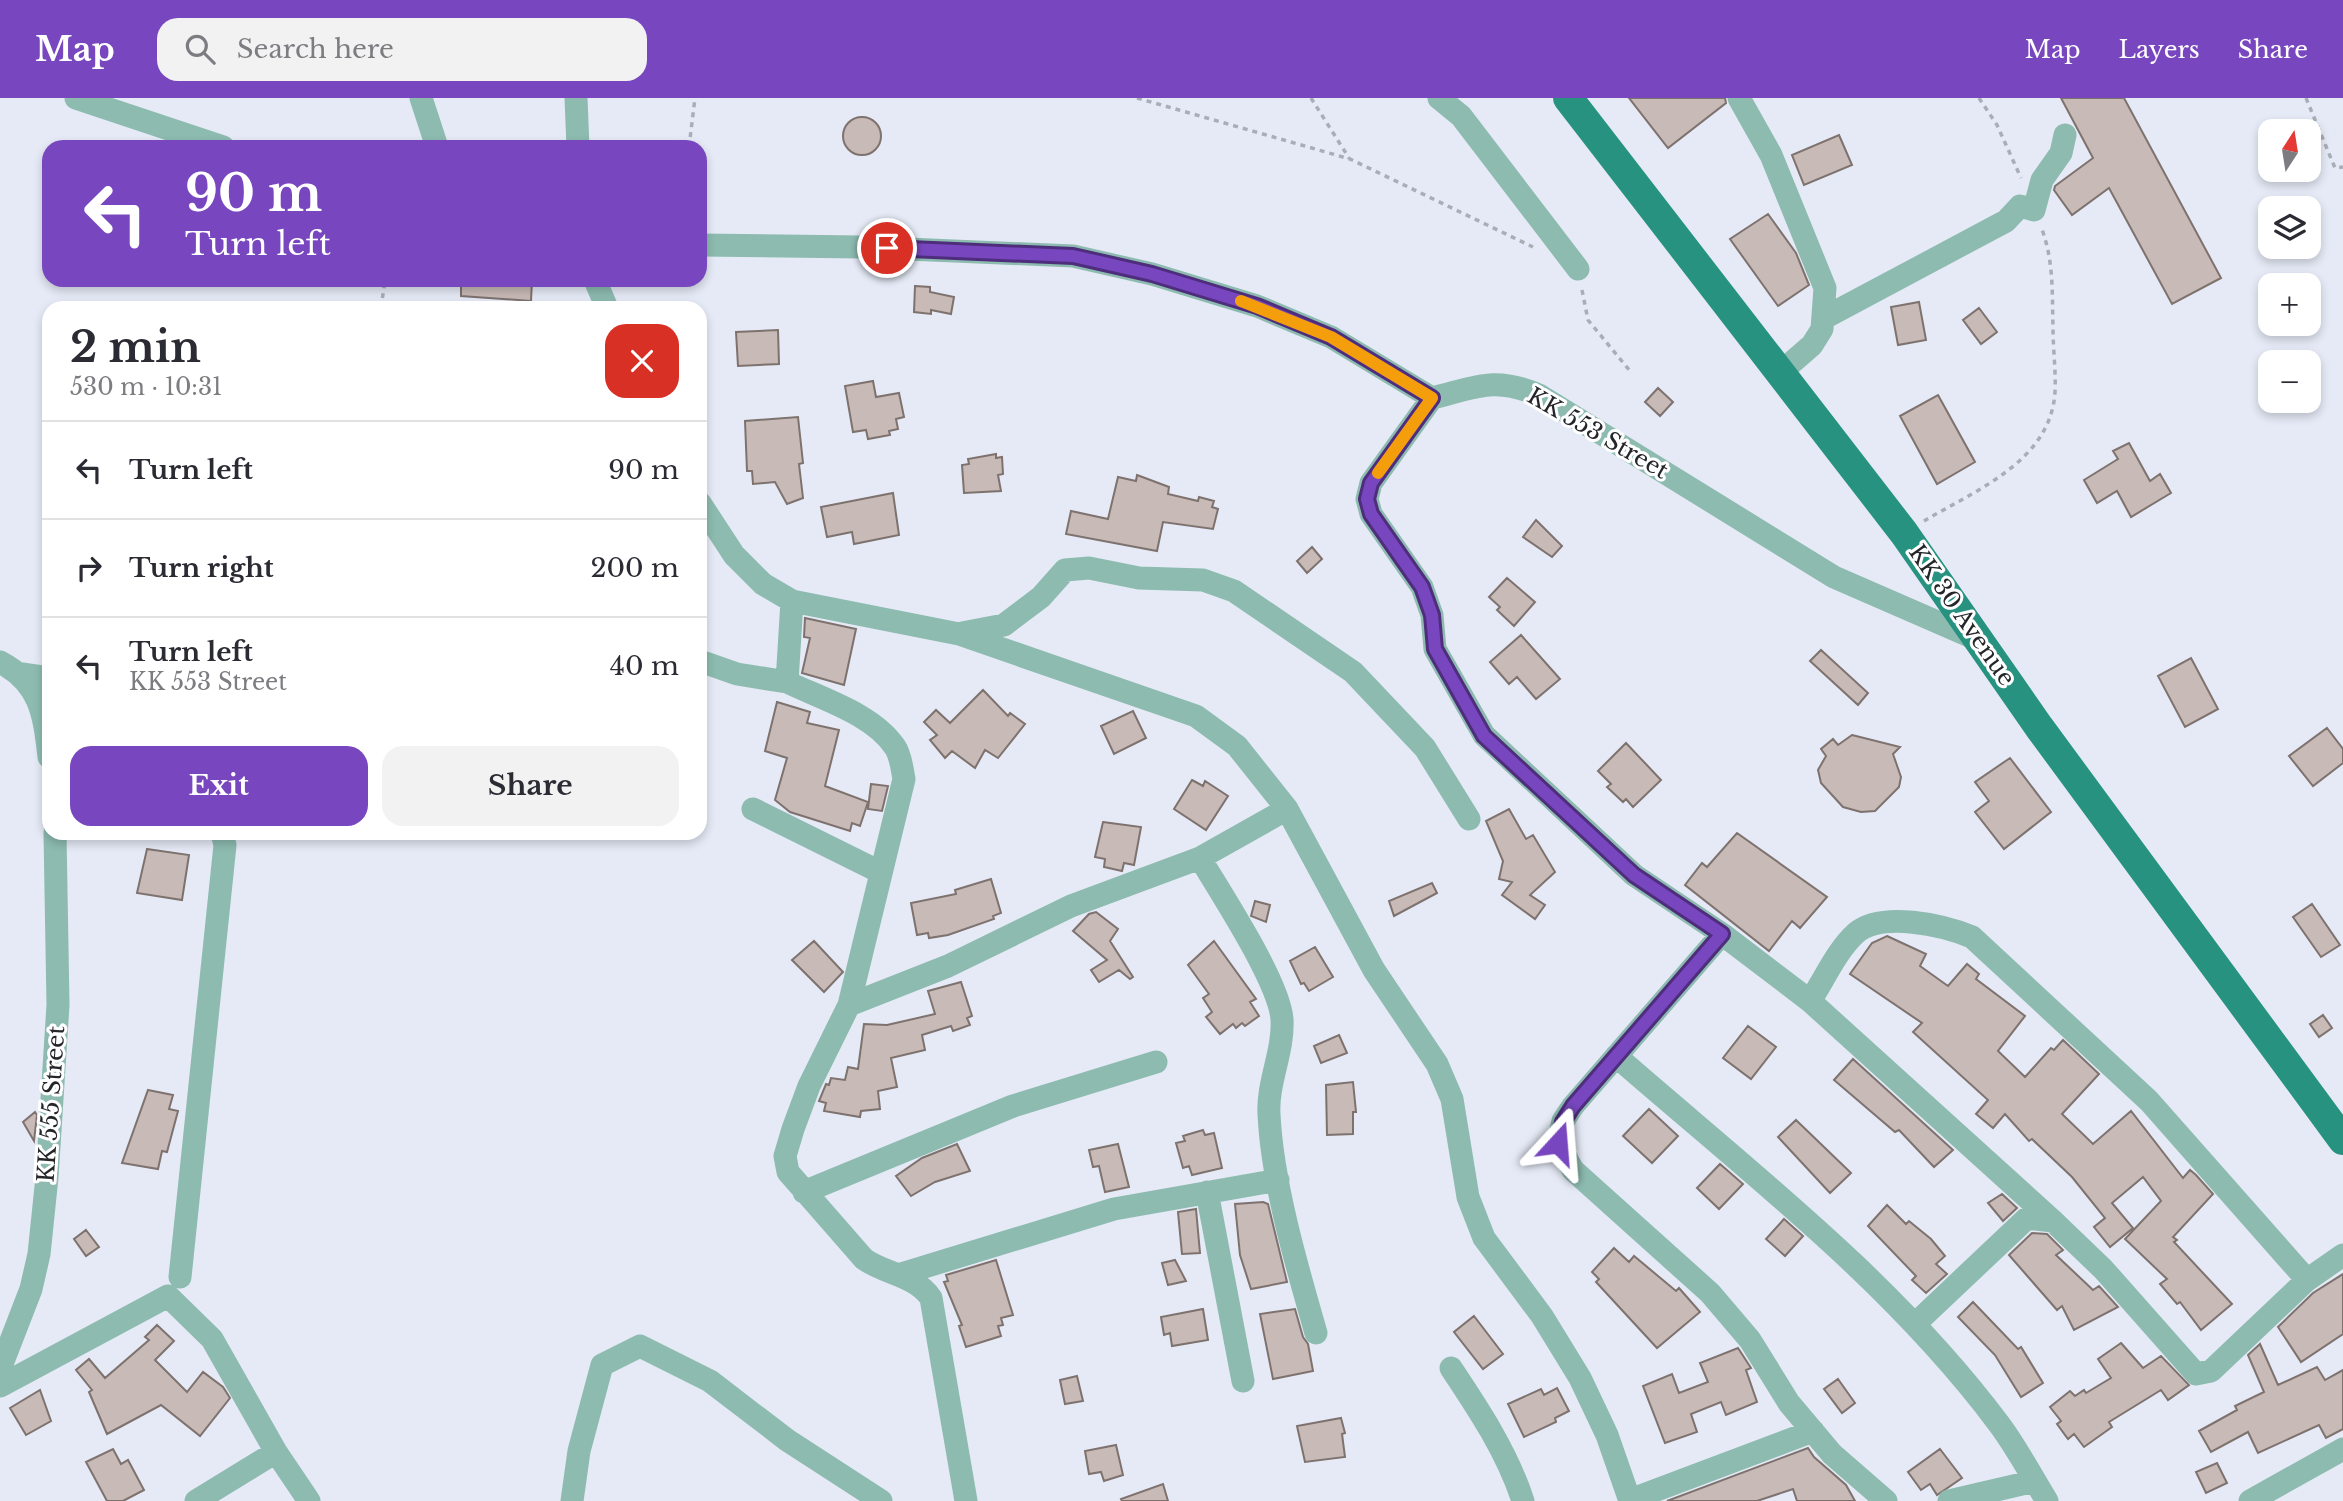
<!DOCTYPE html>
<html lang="en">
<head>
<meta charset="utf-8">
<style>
	:root { --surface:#fff; --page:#f2f2f3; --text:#2b2b33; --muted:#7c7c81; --line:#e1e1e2; --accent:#7847bf }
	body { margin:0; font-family:"Libre Baskerville",serif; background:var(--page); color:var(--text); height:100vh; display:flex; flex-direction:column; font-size:26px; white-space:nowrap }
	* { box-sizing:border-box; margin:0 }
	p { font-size:23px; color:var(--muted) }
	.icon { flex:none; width:38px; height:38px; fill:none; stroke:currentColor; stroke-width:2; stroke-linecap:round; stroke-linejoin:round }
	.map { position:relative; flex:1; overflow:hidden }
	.sheet { position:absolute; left:42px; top:203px; width:665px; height:539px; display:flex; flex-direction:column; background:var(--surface); border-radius:21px; box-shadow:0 4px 10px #0003 }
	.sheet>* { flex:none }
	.hud { position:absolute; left:42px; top:42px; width:665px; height:147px; border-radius:21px; box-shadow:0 4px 10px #0003; background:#7847bf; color:#fff; overflow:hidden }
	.needle { width:46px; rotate:12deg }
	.tools { position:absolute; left:2258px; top:21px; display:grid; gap:14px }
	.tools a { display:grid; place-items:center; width:63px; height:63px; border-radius:14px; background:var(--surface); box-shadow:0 4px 10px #0003; font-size:35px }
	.pin { position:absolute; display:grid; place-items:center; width:60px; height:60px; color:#fff; margin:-30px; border:4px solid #fff; border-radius:50%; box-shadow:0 2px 7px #0007 }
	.me { position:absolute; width:77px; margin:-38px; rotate:19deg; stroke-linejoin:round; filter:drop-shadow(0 0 5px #0008) }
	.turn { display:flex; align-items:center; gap:24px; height:147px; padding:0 28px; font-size:32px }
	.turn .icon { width:91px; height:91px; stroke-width:2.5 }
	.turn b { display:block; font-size:49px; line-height:60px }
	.round { display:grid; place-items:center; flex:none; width:74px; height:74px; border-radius:21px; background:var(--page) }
	.head { display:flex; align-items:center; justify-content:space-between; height:119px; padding:0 28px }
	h1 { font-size:42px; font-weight:700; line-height:52px }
	.primary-button { display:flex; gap:14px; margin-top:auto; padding:14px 28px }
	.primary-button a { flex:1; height:80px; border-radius:21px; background:var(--accent); color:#fff; font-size:28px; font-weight:700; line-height:80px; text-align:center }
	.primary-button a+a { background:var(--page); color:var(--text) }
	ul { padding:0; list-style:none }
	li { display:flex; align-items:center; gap:21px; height:98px; padding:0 28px; border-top:2px solid var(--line) }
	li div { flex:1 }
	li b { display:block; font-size:26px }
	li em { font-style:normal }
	header { display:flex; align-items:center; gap:42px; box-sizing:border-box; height:98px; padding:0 35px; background:var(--accent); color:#fff }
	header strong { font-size:33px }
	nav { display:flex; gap:38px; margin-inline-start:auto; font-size:24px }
	.search { width:490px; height:63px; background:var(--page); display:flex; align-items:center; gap:18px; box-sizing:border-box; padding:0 24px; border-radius:21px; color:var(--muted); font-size:26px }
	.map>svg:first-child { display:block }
	.building { fill:#c8bab6; stroke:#7e726f; stroke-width:2 }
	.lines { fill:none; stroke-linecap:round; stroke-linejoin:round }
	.path { stroke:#a9adb6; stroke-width:3.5; stroke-dasharray:5 5; stroke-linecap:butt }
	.minor { stroke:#8dbbb0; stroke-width:23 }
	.major { stroke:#289280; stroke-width:30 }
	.route-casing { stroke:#4e2e7c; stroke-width:18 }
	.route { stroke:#7847bf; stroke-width:12 }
	.slow { stroke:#f59e0b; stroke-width:12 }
	.labels { text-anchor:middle; stroke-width:6; stroke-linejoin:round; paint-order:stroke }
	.street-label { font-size:23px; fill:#24262a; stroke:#fff }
</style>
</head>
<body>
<header>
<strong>Map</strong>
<div class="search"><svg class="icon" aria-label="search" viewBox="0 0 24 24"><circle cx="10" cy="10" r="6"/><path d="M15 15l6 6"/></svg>Search here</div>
<nav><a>Map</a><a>Layers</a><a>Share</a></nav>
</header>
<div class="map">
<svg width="2343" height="1403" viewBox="0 0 2343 1403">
	<rect width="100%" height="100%" fill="#e5eaf6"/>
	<!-- building -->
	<path class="building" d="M1629,0H1725L1726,5L1668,50Z
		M2061,0H2124L2221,180L2172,206L2109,90L2072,117L2054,92L2055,88L2093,60Z
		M843 38a19 19 0 1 1 38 0a19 19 0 1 1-38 0Z
		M1839,37L1852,67L1804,87L1792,57Z
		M1768,116L1796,155L1809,187L1778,208L1730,141Z
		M461,182H532L531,203L461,198Z
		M915,188L930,189V194L954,199L951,216L931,212V216L914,214Z
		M1919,204L1926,242L1898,247L1891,209Z
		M1979,210L1997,234L1981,246L1963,222Z
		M778,232L779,266L738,268L736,234Z
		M873,283L876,299L899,295L904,319L896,321L898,331L889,333L890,337L868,341L866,332L853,334L845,288Z
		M1658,290L1673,304L1660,318L1645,304Z
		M1938,297L1975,364L1937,386L1900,318Z
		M798,319L803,365L799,366L803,400L787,406L775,384L753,386L752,373H747L745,323Z
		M2129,345L2150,383L2160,376L2171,395L2131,419L2117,393L2097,405L2084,382L2118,361L2113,353Z
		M996,356V360L1002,359L1003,376L998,377L1001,393L964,395L962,367L969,366L968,361Z
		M1137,377L1169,389L1168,396L1198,403L1199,399L1214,403L1212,409L1218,411L1213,431L1163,424L1157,453L1066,436L1071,413L1108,421L1118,379L1136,383Z
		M893,395L899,437L854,446L852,434L827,439L821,409Z
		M1536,422L1562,448L1552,459L1523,439Z
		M1312,449L1322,461L1307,475L1297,463Z
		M1507,480L1535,504L1514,528L1497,512L1500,509L1489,499Z
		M805,520L856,531L844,587L802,575L810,540L804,539Z
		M1521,537L1560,581L1536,601L1517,579L1509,586L1490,564Z
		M1821,552L1868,595L1858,607L1810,563Z
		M2191,560L2218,611L2185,629L2158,578Z
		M983,592L1008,618L1010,615L1025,626L998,660L985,652L975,670L952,653L945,660L930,642L937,637L924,624L936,612L950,625Z
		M777,604L810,614L807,625L839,632L825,688L868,704L860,728L852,725L850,733L790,714L775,702L787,660L765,653Z
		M1133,613L1146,640L1114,656L1101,628Z
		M2327,630L2343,651V665L2313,688L2289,658Z
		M1852,637L1900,649L1893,656L1901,679L1899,689L1875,713L1861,714L1843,709L1821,685L1818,672L1826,658L1821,651L1833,641L1838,647Z
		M1626,645L1661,682L1633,709L1626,701L1623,704L1607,689L1611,686L1598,673Z
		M2010,660L2051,714L2004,751L1975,714L1989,703L1975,684Z
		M1192,682L1203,688L1205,683L1228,698L1206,732L1174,711Z
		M871,686L888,688L882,713L868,711Z
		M1509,711L1526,741L1533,737L1555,774L1530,797L1545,807L1535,821L1502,797L1512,784L1499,781L1503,763L1486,723Z
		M1103,724L1141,729L1134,767L1124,765L1122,773L1104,769L1105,761L1095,759Z
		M1737,735L1827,799L1800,830L1792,823L1769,853L1685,787L1702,765L1707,769Z
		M147,751L189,757L182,802L137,795Z
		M991,781L1001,815L993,818L994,821L948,837L929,840L928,835L917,837L911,805L956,796L955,792Z
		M1432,785L1437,795L1394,818L1389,803Z
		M1255,803L1270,807L1266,824L1251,818Z
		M2312,806L2340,847L2321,859L2293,819Z
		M1096,814L1118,831L1110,843L1133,879L1130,881L1119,872L1099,884L1091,872L1107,862L1073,833L1089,816Z
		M1887,838L1926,856L1920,868L1948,888L1967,866L1979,876L1976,881L2025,918L1998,953L2025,979L2051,950L2054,952L2063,942L2099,976L2062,1016L2093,1046L2131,1013L2183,1080L2190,1072L2196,1077L2213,1096L2173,1139L2177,1142L2174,1144L2232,1206L2201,1232L2180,1204L2177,1206L2160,1186L2167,1181L2125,1141L2161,1103L2143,1079L2112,1105L2133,1130L2110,1149L2094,1129L2105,1120L2072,1079L2032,1041L2029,1043L2005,1016L1993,1030L1976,1016L1988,1002L1913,934L1922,925L1850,876L1872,845Z
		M814,843L843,874L824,894L792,862Z
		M1214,843L1256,901L1250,904L1259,918L1245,928L1242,925L1236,930L1233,926L1220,936L1206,919L1212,914L1203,900L1209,896L1188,867Z
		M1315,849L1333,879L1309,893L1304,885L1301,886L1290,863Z
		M961,884L972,918L967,920L970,927L953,933L951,928L922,937L925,952L891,960L897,989L878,993L880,1011L861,1013L860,1019L824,1013L826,1005L819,1003L826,986L829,987L831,980L845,982L848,969L858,971L864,926L887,927L935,916L928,893Z
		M2323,917L2332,930L2319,939L2310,926Z
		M1748,928L1776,949L1751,981L1723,960Z
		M1339,937L1347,955L1321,965L1314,948Z
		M1853,961L1953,1052L1934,1069L1899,1032L1895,1034L1834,982Z
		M1353,984L1356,1014H1353V1036L1327,1037L1326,987Z
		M148,992L173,997L169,1011L178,1013L167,1054L162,1053L158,1071L122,1065Z
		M1649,1011L1678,1038L1652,1065L1623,1038Z
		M35,1014L37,1017L34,1043L23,1024Z
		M1796,1022L1851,1075L1830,1095L1778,1039Z
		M1203,1032L1205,1037L1214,1035L1222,1070L1192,1077L1189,1068L1183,1070L1176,1045L1185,1043L1183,1038Z
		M957,1046L970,1073L935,1084L911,1098L896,1078L922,1060Z
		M1118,1046L1129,1089L1105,1094L1099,1068L1093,1069L1089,1052Z
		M1720,1066L1743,1086L1719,1111L1697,1090Z
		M2002,1096L2017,1110L2003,1123L1988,1105Z
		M1263,1104L1268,1106L1287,1184L1251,1191L1240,1157L1235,1106Z
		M1887,1107L1906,1126L1909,1123L1931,1141L1945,1158L1936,1166L1947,1176L1926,1195L1912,1182L1916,1178L1868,1128Z
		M1196,1111L1200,1155L1182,1156L1178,1114Z
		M1784,1121L1803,1138L1785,1158L1766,1141Z
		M86,1132L99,1149L86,1158L74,1141Z
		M2032,1135L2047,1136L2063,1152L2056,1157L2093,1192L2099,1188L2118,1209L2074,1232L2062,1208L2057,1212L2009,1157Z
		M1614,1150L1629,1164L1634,1158L1676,1193L1679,1190L1700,1214L1657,1250L1596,1184L1599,1181L1592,1174Z
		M996,1162L1013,1217L1001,1220L1003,1227L998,1228L1001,1238L966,1249L959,1228L962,1227L944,1184L948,1183L946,1177Z
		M1175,1162L1186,1183L1168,1187L1162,1165Z
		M2343,1176V1236L2301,1264L2278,1229L2313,1195Z
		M1973,1204L2018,1251L2021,1249L2043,1285L2021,1299L1995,1257L1958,1219Z
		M1203,1211L1208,1242L1172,1248L1170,1235L1164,1237L1161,1219Z
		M1295,1211L1303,1239L1308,1246L1313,1273L1273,1281L1260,1216Z
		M1474,1218L1503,1256L1483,1271L1454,1234Z
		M157,1227L174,1243L155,1262L187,1294L203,1274L223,1289L230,1300L200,1338L161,1307L107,1336L89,1294L92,1292L76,1272L89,1261L105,1280L149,1242L145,1239Z
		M2121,1245L2143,1270L2161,1258L2189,1287L2168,1302L2161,1292L2109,1324L2112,1329L2084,1349L2074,1336L2068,1341L2057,1326L2061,1323L2050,1309L2070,1293L2075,1298L2084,1292L2086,1295L2111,1280L2098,1261Z
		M2260,1246L2278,1287L2317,1269L2325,1282L2343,1272V1331L2326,1340L2319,1327L2258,1355L2248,1334L2211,1354L2199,1333L2237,1312L2235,1308L2264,1294L2248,1257Z
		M1738,1250L1751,1270L1746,1272L1757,1304L1726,1317L1721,1304L1691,1316L1697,1334L1665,1345L1643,1288L1672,1276L1679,1295L1708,1284L1700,1265Z
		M1077,1278L1083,1303L1065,1306L1060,1282Z
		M1838,1281L1855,1305L1842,1315L1824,1291Z
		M1557,1290L1569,1313L1555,1320L1556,1324L1524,1339L1508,1306L1541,1291L1544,1297Z
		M40,1292L51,1323L26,1337L10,1310Z
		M1341,1320L1345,1335L1342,1336L1345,1359L1305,1364L1297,1328Z
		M1116,1347L1123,1377L1104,1383L1101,1374L1089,1376L1085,1353Z
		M1808,1350L1814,1359L1846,1387L1855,1403H1797L1793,1391L1757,1403H1667Z
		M113,1351L121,1366L128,1362L144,1392L123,1403H107L86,1364Z
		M1940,1351L1962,1380L1937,1397L1930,1386L1921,1392L1908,1374Z
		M2217,1365L2227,1385L2206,1395L2196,1374Z
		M1163,1386L1168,1403H1122L1121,1401Z"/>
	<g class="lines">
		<!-- path -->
		<path class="path" d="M1137,0L1350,61L1533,149
			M1311,0L1349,60
			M1979,0L1997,27L2021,80
			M2306,0L2335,70L2343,69
			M689,49L695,0
			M1582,192L1588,222L1630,273
			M381,210L385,182
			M1924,423C1976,392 2051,363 2055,294C2056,273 2053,251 2053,230C2052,195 2054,162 2041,129"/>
		<!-- minor -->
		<path class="minor" d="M76,0L223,49
			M421,0L437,49
			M576,0L578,49
			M1439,0L1461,18L1578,171
			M1739,0L1771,57L1825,190L1822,231L1812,247L1781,274
			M700,147L861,149L1073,158L1152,176L1257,208L1331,239L1432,300C1477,289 1494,278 1539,297L1834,479L1981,543
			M595,182L607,210
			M1824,220L2006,123L2020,108L2034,112L2042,82L2061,55L2065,37
			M1432,300L1371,385L1367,401L1371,416L1422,489L1432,517L1435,551L1484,637L1634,777L1722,836L1810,903L2053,1123L2103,1171L2196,1276L2211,1273L2307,1182L2343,1157
			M700,405L734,457L763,486L792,503L959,536L1196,618L1237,648L1287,711L1374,872L1437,966L1452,1001L1468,1099L1484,1140L1542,1218L1580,1280L1607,1337L1630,1403
			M792,503L787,584C822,601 873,616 895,649C901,658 902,671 904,681L849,907L809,988L793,1031L785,1058L788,1074L864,1161C885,1176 915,1177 931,1200L966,1403
			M962,535L1004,527L1041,499L1065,472L1089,470L1139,480L1203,482L1234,493L1353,574L1425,650L1469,721
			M700,563L737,576L787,584
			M0,564C40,585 44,615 49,659
			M22,576L49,580
			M753,711L880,774
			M1200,760C1221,796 1279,883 1282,921C1284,953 1267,985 1269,1016C1272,1084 1297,1169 1316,1235
			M1722,836L1573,1008L1563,1023L1558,1045L1573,1072L1710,1195L1750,1242L1789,1305L1832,1356L1886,1403
			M1810,903C1824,882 1837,852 1856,835C1882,813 1943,827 1972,839L2149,1003L2307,1182
			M849,907L948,868L1071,808L1200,760L1287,711
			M1616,958C1749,1074 1893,1184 1999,1326C2017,1350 2031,1377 2047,1403
			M804,1094L1013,1008L1156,964
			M1207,1094L1243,1283
			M898,1177L1114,1111L1278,1082
			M180,1179L225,747L222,735
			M1915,1226L2027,1120L2053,1123
			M1451,1270C1479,1312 1507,1354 1523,1403
			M0,1271L31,1191L39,1156L47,1079L58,907L55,735
			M0,1288L168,1198L212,1241L276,1354L309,1403
			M1630,1402L1813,1333
			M196,1403L276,1354
			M572,1403L579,1353L602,1267L640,1248L710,1283L787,1342L881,1403
			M1949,1403L2035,1383
			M2250,1403L2343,1351"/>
		<!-- major -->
		<path class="major" d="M1568,0L1904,435L2039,629L2343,1042"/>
	</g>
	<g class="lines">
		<defs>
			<path id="route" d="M887,150L1073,158L1152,176L1257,208L1331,239L1432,300L1371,385L1367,401L1371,416L1422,489L1432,517L1435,551L1484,638L1634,777L1722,836L1573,1008L1563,1024L1558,1045"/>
		</defs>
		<!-- route casing -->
		<use href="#route" class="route-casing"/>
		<!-- route -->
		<use href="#route" class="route"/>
		<!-- slow -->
		<path class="slow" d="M1241,203L1331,239L1432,300L1378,375"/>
	</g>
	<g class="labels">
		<!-- street labels -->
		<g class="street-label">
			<text transform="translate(1598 335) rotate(30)" y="8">KK 553 Street</text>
			<text transform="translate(1962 517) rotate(55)" y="8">KK 30 Avenue</text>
			<text transform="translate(51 1006) rotate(-86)" y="8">KK 555 Street</text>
		</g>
	</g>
</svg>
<div class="tools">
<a><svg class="needle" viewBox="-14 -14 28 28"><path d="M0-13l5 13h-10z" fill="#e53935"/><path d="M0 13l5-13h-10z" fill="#7c7c81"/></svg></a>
<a><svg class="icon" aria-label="layers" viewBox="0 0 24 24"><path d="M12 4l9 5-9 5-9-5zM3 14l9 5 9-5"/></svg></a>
<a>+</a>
<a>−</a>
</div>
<div class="pin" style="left:887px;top:150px;background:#d93025"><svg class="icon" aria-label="arrive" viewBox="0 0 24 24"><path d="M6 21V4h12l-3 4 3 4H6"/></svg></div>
<svg class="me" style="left:1558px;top:1045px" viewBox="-20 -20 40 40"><path d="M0-17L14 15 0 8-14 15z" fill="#7847bf" stroke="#fff" stroke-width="4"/></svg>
<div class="hud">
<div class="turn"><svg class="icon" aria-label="left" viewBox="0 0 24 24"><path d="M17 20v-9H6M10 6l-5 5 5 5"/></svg><div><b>90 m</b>Turn left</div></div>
</div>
<section class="sheet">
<div class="head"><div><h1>2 min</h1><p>530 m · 10:31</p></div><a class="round" style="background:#d93025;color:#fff"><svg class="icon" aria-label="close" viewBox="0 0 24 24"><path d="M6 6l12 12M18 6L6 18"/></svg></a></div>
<ul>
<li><svg class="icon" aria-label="left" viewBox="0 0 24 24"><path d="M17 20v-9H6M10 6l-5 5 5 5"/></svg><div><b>Turn left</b></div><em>90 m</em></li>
<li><svg class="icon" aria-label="right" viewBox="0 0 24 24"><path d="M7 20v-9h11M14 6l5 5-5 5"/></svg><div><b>Turn right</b></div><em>200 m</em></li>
<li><svg class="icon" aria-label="left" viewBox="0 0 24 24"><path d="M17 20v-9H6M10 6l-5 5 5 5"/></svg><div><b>Turn left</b><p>KK 553 Street</p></div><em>40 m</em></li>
</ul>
<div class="primary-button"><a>Exit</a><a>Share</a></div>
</section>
</div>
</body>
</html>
